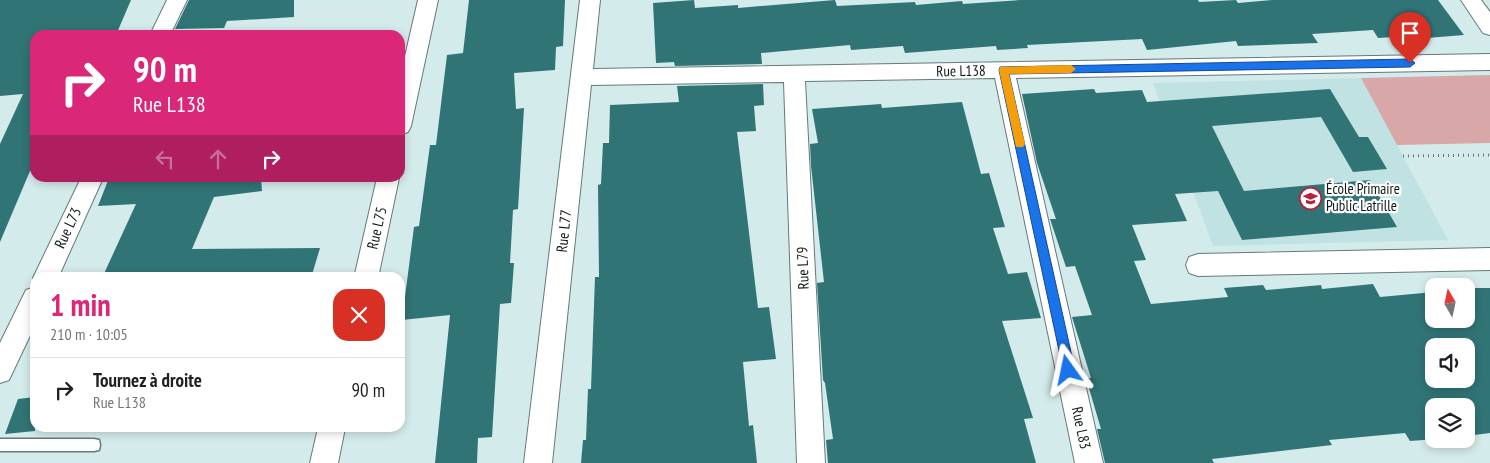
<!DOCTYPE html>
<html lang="fr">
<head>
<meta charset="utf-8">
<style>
	:root { --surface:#fff; --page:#f2f2f2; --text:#202124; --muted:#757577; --line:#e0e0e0; --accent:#db2777 }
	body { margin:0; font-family:"PT Sans Narrow",sans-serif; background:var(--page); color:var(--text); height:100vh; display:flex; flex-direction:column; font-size:19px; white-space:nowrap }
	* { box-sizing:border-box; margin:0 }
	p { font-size:16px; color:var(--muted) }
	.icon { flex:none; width:28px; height:28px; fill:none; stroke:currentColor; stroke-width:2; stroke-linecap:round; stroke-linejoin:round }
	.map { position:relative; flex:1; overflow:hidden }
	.panel { position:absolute; left:30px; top:272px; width:375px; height:160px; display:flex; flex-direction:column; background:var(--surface); border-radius:15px; box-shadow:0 2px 8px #0003 }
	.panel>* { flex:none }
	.hud { position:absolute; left:30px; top:30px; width:375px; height:152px; border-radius:15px; box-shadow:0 2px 8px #0003; background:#db2777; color:#fff; overflow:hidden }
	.needle { width:32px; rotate:351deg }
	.fabs { position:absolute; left:1425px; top:278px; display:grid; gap:10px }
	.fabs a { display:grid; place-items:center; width:50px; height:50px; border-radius:10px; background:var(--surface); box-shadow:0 2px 8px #0003; font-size:25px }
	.pin { position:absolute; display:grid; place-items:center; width:42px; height:42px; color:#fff; margin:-51px -21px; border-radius:50% 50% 50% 0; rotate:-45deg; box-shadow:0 0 5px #0007 }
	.pin .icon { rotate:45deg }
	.me { position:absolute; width:55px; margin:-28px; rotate:348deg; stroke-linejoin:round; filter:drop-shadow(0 0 4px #0008) }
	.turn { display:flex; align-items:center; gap:18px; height:105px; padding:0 20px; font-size:22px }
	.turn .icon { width:65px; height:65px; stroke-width:2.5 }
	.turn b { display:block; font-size:35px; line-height:42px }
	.lanes { display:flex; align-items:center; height:48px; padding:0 20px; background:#0003; justify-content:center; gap:25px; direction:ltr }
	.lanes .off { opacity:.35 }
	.round { display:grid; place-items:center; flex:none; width:52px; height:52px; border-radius:15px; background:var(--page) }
	.summary { display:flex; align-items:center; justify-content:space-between; height:85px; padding:0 20px }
	h1 { font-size:30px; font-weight:800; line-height:38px; color:var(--accent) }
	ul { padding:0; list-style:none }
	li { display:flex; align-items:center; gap:15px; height:65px; padding:0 20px; border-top:1px solid var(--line) }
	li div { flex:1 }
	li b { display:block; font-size:19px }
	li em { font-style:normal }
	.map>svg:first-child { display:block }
	.built { fill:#c1e2e3 }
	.green { fill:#d8a8a9 }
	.building { fill:#317476; fill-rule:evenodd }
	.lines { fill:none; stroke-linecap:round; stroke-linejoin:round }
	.service-casing { stroke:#65797a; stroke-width:3 }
	.minor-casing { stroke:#65797a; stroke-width:2 }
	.path { stroke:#697777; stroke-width:3; stroke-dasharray:1 4; stroke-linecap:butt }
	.service { fill:#fff; fill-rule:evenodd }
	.minor { fill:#fff; fill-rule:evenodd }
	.route { fill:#1a73e8; stroke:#114b97 }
	.slow { fill:#f59e0b }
	.labels { text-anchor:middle; stroke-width:4.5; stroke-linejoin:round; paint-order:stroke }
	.street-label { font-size:15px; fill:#101818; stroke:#fff }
	.poi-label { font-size:15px; fill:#101818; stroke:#fff; text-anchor:start }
</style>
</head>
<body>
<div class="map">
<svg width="1490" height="463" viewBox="0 0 1490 463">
	<rect width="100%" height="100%" fill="#d4ebeb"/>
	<!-- built -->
	<path class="built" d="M1361,78L1448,240L1213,246L1153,83Z"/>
	<!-- green -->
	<path class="green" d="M1490,75V143L1397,145L1361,78Z"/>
	<!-- building -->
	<path class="building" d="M0,0H131L116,35H35V170L30,171L0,242V144L23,94L0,96Z
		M189,0H294V17L227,21L224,28L175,29Z
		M469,0H565L563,46L556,47L555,70L514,73L516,109L524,108L518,209L513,210L510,263H514L511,303L500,304L492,437L478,438L477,463H435L450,315L402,320L414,227L419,226L430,145H436L447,55L463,53Z
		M694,0L695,8L738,5V8L835,0L837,6L915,2L916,5L962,1L963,4L1020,0H1198L1199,2L1236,0L1238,3L1272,0H1438L1464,35L1427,38L1424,35L1378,38L1373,30L1312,34L1318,43L1238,46L1236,41L1147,50L1142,39L1027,45L1028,48L997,50L996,46L905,53L903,46L851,50L850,45L761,53L762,64L675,66L674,62L656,63L653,3Z
		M763,84L764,105L754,106L756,131L737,132L758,308L769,307L776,359L743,362L749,426L753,425L757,463H581L583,440H586L588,389H591L595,277H599L598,185L601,184L603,143H609L610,105L679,102L677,86Z
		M1094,89L1096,93L1142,90L1147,102L1330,89L1359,137H1368L1387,169L1353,172L1321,117L1212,126L1244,191L1370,180L1397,227L1242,240L1218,191L1175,194L1187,221L1132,225L1146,260L1134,261L1151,304L1228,297L1224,288L1263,285L1266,290L1321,285L1322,289L1373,284L1380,297L1434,292V319H1466V288H1490V433L1466,436V406H1434V439H1436L1410,441L1405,433L1329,440L1332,445L1212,459L1214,463H1105L1097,429H1101L1086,378H1091L1072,317L1092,315L1075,266L1066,267L1050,219H1056L1037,163L1022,94ZM1434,346H1466V379H1434Z
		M962,102L981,174L989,173L1005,227L993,228L1008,274L1027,272L1041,318L1002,321L1033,418L1024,419L1036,463H828L826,440L833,439L825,383L823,380L817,283L824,282L811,166L810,144L818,143L812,109L881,104L882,108Z
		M109,178H261L262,191L214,197L192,249L320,248L311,278H102L136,204L98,206Z
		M1460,278L1465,286H1442L1438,280Z
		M35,397V431L5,434L18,399Z"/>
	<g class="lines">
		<defs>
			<path id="service" d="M0,439H94L99,440L100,445L99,450L94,451H0Z"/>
			<path id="minor" d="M167,0H187L170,35H150Z
				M418,0H438L411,126L408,132L400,135V78Z
				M580,0H600L593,69L1490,54V70L1016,78L1103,463H1075L995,78L805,81L825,463H797L784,82L591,85L552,463H524Z
				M1461,0H1481L1490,12V35L1483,33Z
				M81,178H103L58,278H35V283L33,278Z
				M377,178H399L378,278H354Z
				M1490,248V270L1198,276L1189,273L1186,265L1189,257L1198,254Z
				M35,287V325L9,380L0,383V343L26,290Z
				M318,428H345L338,463H310Z"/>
		</defs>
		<!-- service casing -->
		<use href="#service" class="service-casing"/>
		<!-- minor casing -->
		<use href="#minor" class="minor-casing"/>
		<!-- path -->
		<path class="path" d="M1403,156L1490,155"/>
		<!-- service -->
		<use href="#service" class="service"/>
		<!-- minor -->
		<use href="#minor" class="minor"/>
	</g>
	<!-- route -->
	<path class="route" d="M1410,59L1415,63L1410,67L1009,74L1075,370L1073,374H1064L999,70L1000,67Z"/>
	<!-- slow -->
	<path class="slow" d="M1071,65L1076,69L1071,73L1009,74L1025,144L1023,147H1016L999,70L1000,67Z"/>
	<!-- icons -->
	<defs>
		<symbol id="school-ring" viewBox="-11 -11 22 22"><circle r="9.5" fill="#fff" stroke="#b4223d" stroke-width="1.5"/><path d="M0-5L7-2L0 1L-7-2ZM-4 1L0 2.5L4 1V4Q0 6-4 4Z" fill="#b4223d"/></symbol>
	</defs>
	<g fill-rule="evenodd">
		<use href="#school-ring" x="1298" y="186" width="25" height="25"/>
	</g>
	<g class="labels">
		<!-- street labels -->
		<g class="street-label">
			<text transform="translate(961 71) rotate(-1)" y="5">Rue L138</text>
			<text transform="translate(68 228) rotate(-65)" y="5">Rue L73</text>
			<text transform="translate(377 228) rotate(-77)" y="5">Rue L75</text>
			<text transform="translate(564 231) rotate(-84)" y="5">Rue L77</text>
			<text transform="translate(803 268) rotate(-92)" y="5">Rue L79</text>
			<text transform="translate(1081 428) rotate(78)" y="5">Rue L83</text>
		</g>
		<!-- poi labels -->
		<g class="poi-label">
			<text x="1326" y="194">École Primaire<tspan x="1326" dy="17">Public Latrille</tspan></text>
		</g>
	</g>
</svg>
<div class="fabs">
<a><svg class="needle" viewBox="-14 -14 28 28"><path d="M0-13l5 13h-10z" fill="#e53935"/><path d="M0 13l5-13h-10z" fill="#757577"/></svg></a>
<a><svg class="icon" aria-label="sound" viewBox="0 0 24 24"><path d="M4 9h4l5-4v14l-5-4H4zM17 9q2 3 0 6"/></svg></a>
<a><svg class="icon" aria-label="layers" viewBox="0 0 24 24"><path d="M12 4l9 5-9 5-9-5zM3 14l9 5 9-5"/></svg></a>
</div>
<div class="pin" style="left:1410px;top:63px;background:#d93025"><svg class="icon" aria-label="arrive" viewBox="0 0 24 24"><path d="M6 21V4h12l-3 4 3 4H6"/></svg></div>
<svg class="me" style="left:1068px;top:370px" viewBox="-20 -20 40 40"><path d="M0-17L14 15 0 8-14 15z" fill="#1a73e8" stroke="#fff" stroke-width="4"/></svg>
<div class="hud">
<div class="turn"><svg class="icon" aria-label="right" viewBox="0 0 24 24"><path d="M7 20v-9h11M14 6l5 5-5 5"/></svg><div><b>90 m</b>Rue L138</div></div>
<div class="lanes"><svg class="icon off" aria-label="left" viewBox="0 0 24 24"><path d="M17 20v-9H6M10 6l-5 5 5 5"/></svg><svg class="icon off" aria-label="ahead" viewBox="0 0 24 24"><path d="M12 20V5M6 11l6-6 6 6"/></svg><svg class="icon" aria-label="right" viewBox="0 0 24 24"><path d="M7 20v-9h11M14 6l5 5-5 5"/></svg></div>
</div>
<section class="panel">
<div class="summary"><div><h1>1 min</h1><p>210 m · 10:05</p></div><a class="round" style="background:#d93025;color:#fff"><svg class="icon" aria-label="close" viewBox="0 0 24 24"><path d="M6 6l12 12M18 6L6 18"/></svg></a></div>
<ul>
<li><svg class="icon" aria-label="right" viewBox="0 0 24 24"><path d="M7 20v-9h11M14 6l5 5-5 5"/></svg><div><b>Tournez à droite</b><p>Rue L138</p></div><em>90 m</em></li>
</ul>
</section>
</div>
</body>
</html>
